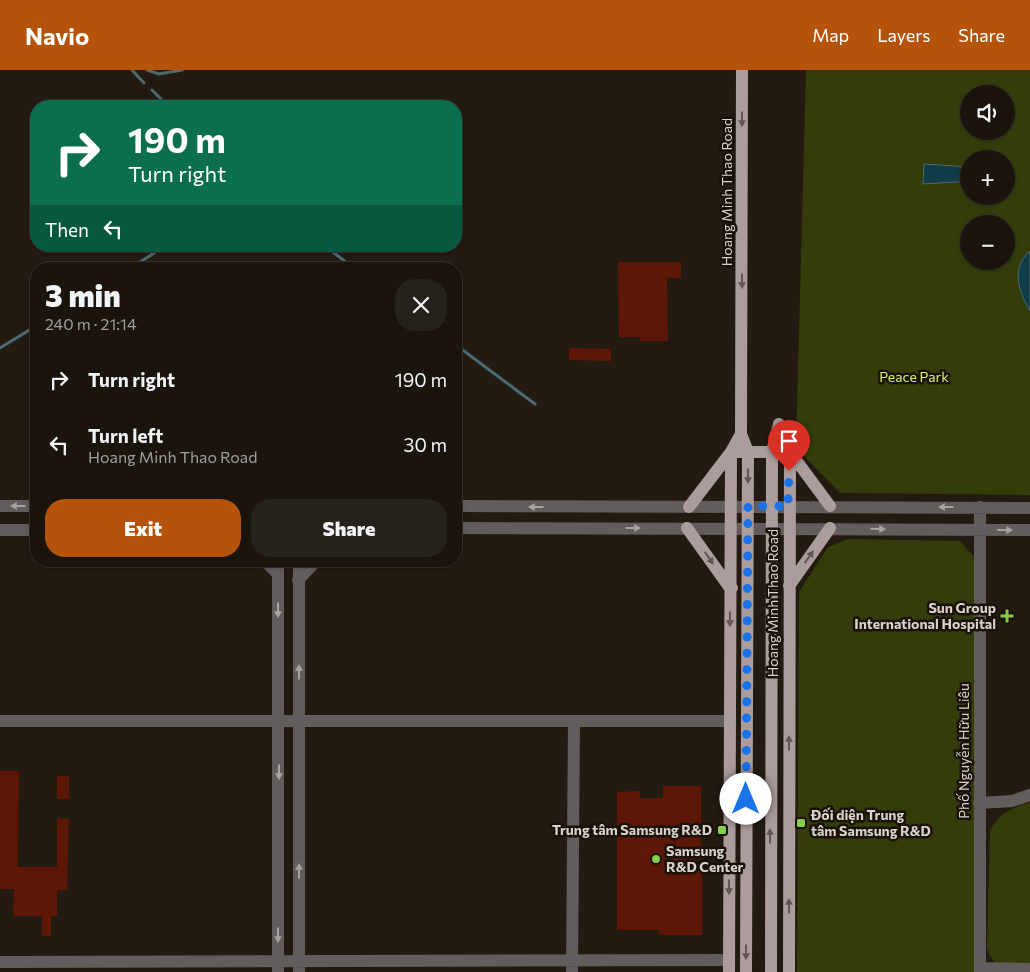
<!DOCTYPE html>
<html lang="en">
<head>
<meta charset="utf-8">
<style>
	:root { --surface:#1a140d; --page:#27211b; --text:#f1f3f6; --muted:#9f9e9d; --line:#38332e; --accent:#b45309 }
	body { margin:0; font-family:Commissioner,sans-serif; background:var(--page); color:var(--text); height:100vh; display:flex; flex-direction:column; font-size:19px; white-space:nowrap }
	* { box-sizing:border-box; margin:0 }
	p { font-size:16px; color:var(--muted) }
	.icon { flex:none; width:28px; height:28px; fill:none; stroke:currentColor; stroke-width:2; stroke-linecap:round; stroke-linejoin:round }
	.map { position:relative; flex:1; overflow:hidden }
	.sheet { position:absolute; left:30px; top:192px; width:432px; height:305px; display:flex; flex-direction:column; background:var(--surface); border-radius:20px; box-shadow:0 1px 4px #0004,0 0 0 1px var(--line) }
	.sheet>* { flex:none }
	.guide { position:absolute; left:30px; top:30px; width:432px; height:152px; border-radius:20px; box-shadow:0 1px 4px #0004,0 0 0 1px var(--line); background:#0b6e4f; color:#fff; overflow:hidden }
	.controls { position:absolute; left:960px; top:15px; display:grid; gap:10px }
	.controls a { display:grid; place-items:center; width:55px; height:55px; border-radius:50%; background:var(--surface); box-shadow:0 1px 4px #0004,0 0 0 1px var(--line); font-size:25px }
	.pin { position:absolute; display:grid; place-items:center; width:42px; height:42px; color:#fff; margin:-51px -21px; border-radius:50% 50% 50% 0; rotate:-45deg; box-shadow:0 0 5px #0007 }
	.pin .icon { rotate:45deg }
	.me { position:absolute; width:55px; margin:-28px; rotate:0deg; stroke-linejoin:round; filter:drop-shadow(0 0 4px #0008) }
	.turn { display:flex; align-items:center; gap:18px; height:105px; padding:0 15px; font-size:22px }
	.turn .icon { width:65px; height:65px; stroke-width:2.5 }
	.turn b { display:block; font-size:35px; line-height:42px }
	.then { display:flex; align-items:center; height:48px; padding:0 15px; background:#0003; gap:10px; font-size:19px }
	.round { display:grid; place-items:center; flex:none; width:52px; height:52px; border-radius:20px; background:var(--page) }
	.summary { display:flex; align-items:center; justify-content:space-between; height:85px; padding:0 15px }
	h1 { font-size:30px; font-weight:800; line-height:38px }
	.cta { display:flex; gap:10px; margin-top:auto; padding:10px 15px }
	.cta a { flex:1; height:58px; border-radius:20px; background:var(--accent); color:#fff; font-size:20px; font-weight:800; line-height:58px; text-align:center }
	.cta a+a { background:var(--page); color:var(--text) }
	ul { padding:0; list-style:none }
	li { display:flex; align-items:center; gap:15px; height:65px; padding:0 15px }
	li div { flex:1 }
	li b { display:block; font-size:19px }
	li em { font-style:normal }
	header { display:flex; align-items:center; gap:30px; box-sizing:border-box; height:70px; padding:0 25px; background:var(--accent); color:#fff }
	header strong { font-size:24px }
	nav { display:flex; gap:28px; margin-inline-start:auto; font-size:18px }
	.map>svg:first-child { display:block }
	.green { fill:#343d0a; fill-rule:evenodd }
	.water { fill:#113d4a; stroke:#4d6a71 }
	.lines { fill:none; stroke-linecap:round; stroke-linejoin:round }
	.stream { stroke:#4d6a71; stroke-width:3 }
	.building { fill:#5c1706 }
	.minor { stroke:#635c5c; stroke-width:12 }
	.major { stroke:#ac9c9c; stroke-width:12 }
	.oneway { fill:#635652 }
	.oneway2 { fill:#a9a39f }
	.route { stroke:#1a73e8; stroke-width:9; stroke-dasharray:0 16.2 }
	.poi-dot { fill:#87cf4a; stroke:#1a1108; stroke-width:2 }
	.labels { text-anchor:middle; stroke-width:5; stroke-linejoin:round; paint-order:stroke }
	.street-label { font-size:14px; fill:#d8d2cc; stroke:#1a1108 }
	.park-label { font-size:14px; fill:#d6f16d; stroke:#1a1108 }
	.poi-label { font-size:14px; font-weight:bold; fill:#d8d2cc; stroke:#1a1108; text-anchor:end }
</style>
</head>
<body>
<header>
<strong>Navio</strong>
<nav><a>Map</a><a>Layers</a><a>Share</a></nav>
</header>
<div class="map">
<svg width="1030" height="902" viewBox="0 0 1030 902">
	<rect width="100%" height="100%" fill="#231b11"/>
	<!-- green -->
	<path class="green" d="M806,0H1030V425L840,423L796,378ZM969,24H1006V61H969ZM969,89H1006V126H969ZM969,154H1006V191H969Z
		M848,469L960,471L975,488L974,902H797L799,522L828,477Z
		M1030,732V894H1001L993,891L987,879L990,760C1001,742 1011,739 1030,732Z"/>
	<!-- water -->
	<path class="water" d="M924,94L969,97V111L923,114Z
		M1030,181V241C1019,222 1010,198 1030,181Z"/>
	<g class="lines">
		<!-- stream -->
		<path class="stream" d="M132,0L144,13
			M147,0L159,4L182,0
			M152,20L168,36
			M325,176L355,199
			M129,199L165,176
			M456,275L535,334
			M0,278L36,256"/>
	</g>
	<!-- building -->
	<path class="building" d="M618,192H681V208H667L668,271H640V267H619Z
		M569,278L611,279V291L569,290Z
		M0,701H19L18,797H57V748L69,749L67,820H57V846H51V866H42V846H13L14,819H0Z
		M57,706H69V729H57Z
		M663,716H701V779H695V799H702V865H659V860H617V722L640,721V728H663Z"/>
	<g class="lines">
		<!-- minor -->
		<path class="minor" d="M0,436H36
			M456,436L1030,438
			M980,437V902
			M456,458L1030,460
			M0,460H36
			M265,491L278,504
			M278,491V902
			M299,491V902
			M298,510L316,491
			M0,651H730
			M979,733L1012,731L1030,725
			M0,892L729,890
			M980,898L1030,899
			M572,902L574,651"/>
		<!-- major -->
		<path class="major" d="M742,0L741,364L748,382L746,902
			M779,354L790,382L789,902
			M689,437L731,382H790L830,436
			M687,458L730,518H732
			M789,516L830,458
			M729,902L731,382L741,364
			M771,902L772,382L779,354"/>
	</g>
	<!-- one-way arrows -->
	<defs><path id="oneway-solid" d="M-6-.8H1V-3.2L6.5 0L1 3.2V.8H-6Z" transform="scale(1.25)"/></defs>
	<g class="oneway">
		<use href="#oneway-solid" transform="translate(742 49) rotate(90)"/>
		<use href="#oneway-solid" transform="translate(742 211) rotate(90)"/>
		<use href="#oneway-solid" transform="translate(748 406) rotate(91)"/>
		<use href="#oneway-solid" transform="translate(809 487) rotate(-55)"/>
		<use href="#oneway-solid" transform="translate(709 488) rotate(55)"/>
		<use href="#oneway-solid" transform="translate(730 549) rotate(90)"/>
		<use href="#oneway-solid" transform="translate(789 673) rotate(-90)"/>
		<use href="#oneway-solid" transform="translate(770 766) rotate(-90)"/>
		<use href="#oneway-solid" transform="translate(729 817) rotate(90)"/>
		<use href="#oneway-solid" transform="translate(789 836) rotate(-90)"/>
		<use href="#oneway-solid" transform="translate(746 882) rotate(90)"/>
	</g>
	<g class="oneway2">
		<use href="#oneway-solid" transform="translate(18 436) rotate(180)"/>
		<use href="#oneway-solid" transform="translate(536 437) rotate(-180)"/>
		<use href="#oneway-solid" transform="translate(946 437) rotate(-180)"/>
		<use href="#oneway-solid" transform="translate(633 458)"/>
		<use href="#oneway-solid" transform="translate(878 459) rotate(1)"/>
		<use href="#oneway-solid" transform="translate(1005 460)"/>
		<use href="#oneway-solid" transform="translate(278 540) rotate(90)"/>
		<use href="#oneway-solid" transform="translate(299 602) rotate(-90)"/>
		<use href="#oneway-solid" transform="translate(279 702) rotate(90)"/>
		<use href="#oneway-solid" transform="translate(299 801) rotate(-90)"/>
		<use href="#oneway-solid" transform="translate(278 865) rotate(90)"/>
	</g>
	<g class="lines">
		<!-- route -->
		<path class="route" d="M746,729L748,436H788L789,401"/>
	</g>
	<!-- markers -->
	<g class="poi-dot">
		<path d="M1004.5 538.5h5v5h5v5h-5v5h-5v-5h-5v-5h5z"/>
		<rect x="796" y="748" width="10" height="10" rx="2.5"/>
		<rect x="717" y="755" width="10" height="10" rx="2.5"/>
		<circle cx="656" cy="789" r="5"/>
	</g>
	<g class="labels">
		<!-- street labels -->
		<g class="street-label">
			<text transform="translate(727 122) rotate(-90)" y="5">Hoang Minh Thao Road</text>
			<text transform="translate(773 533) rotate(-90)" y="5">Hoang Minh Thao Road</text>
			<text transform="translate(964 681) rotate(-90)" y="5">Phố Nguyễn Hữu Liêu</text>
		</g>
		<!-- park labels -->
		<g class="park-label">
			<text x="914" y="312">Peace Park</text>
		</g>
		<!-- poi labels -->
		<g class="poi-label">
			<text x="996" y="543">Sun Group<tspan x="996" dy="16">International Hospital</tspan></text>
			<text x="811" y="750" text-anchor="start">Đối diện Trung<tspan x="811" dy="16">tâm Samsung R&amp;D</tspan></text>
			<text x="712" y="765">Trung tâm Samsung R&amp;D</text>
			<text x="666" y="786" text-anchor="start">Samsung<tspan x="666" dy="16">R&amp;D Center</tspan></text>
		</g>
	</g>
</svg>
<div class="controls">
<a><svg class="icon" aria-label="sound" viewBox="0 0 24 24"><path d="M4 9h4l5-4v14l-5-4H4zM17 9q2 3 0 6"/></svg></a>
<a>+</a>
<a>−</a>
</div>
<div class="pin" style="left:789px;top:401px;background:#d93025"><svg class="icon" aria-label="arrive" viewBox="0 0 24 24"><path d="M6 21V4h12l-3 4 3 4H6"/></svg></div>
<svg class="me" style="left:746px;top:729px" viewBox="-20 -20 40 40"><circle r="19" fill="#fff"/><path d="M0-13L10 11 0 6-10 11z" fill="#1a73e8"/></svg>
<div class="guide">
<div class="turn"><svg class="icon" aria-label="right" viewBox="0 0 24 24"><path d="M7 20v-9h11M14 6l5 5-5 5"/></svg><div><b>190 m</b>Turn right</div></div>
<div class="then">Then<svg class="icon" aria-label="left" viewBox="0 0 24 24"><path d="M17 20v-9H6M10 6l-5 5 5 5"/></svg></div>
</div>
<section class="sheet">
<div class="summary"><div><h1>3 min</h1><p>240 m · 21:14</p></div><a class="round"><svg class="icon" aria-label="close" viewBox="0 0 24 24"><path d="M6 6l12 12M18 6L6 18"/></svg></a></div>
<ul>
<li><svg class="icon" aria-label="right" viewBox="0 0 24 24"><path d="M7 20v-9h11M14 6l5 5-5 5"/></svg><div><b>Turn right</b></div><em>190 m</em></li>
<li><svg class="icon" aria-label="left" viewBox="0 0 24 24"><path d="M17 20v-9H6M10 6l-5 5 5 5"/></svg><div><b>Turn left</b><p>Hoang Minh Thao Road</p></div><em>30 m</em></li>
</ul>
<div class="cta"><a>Exit</a><a>Share</a></div>
</section>
</div>
</body>
</html>
